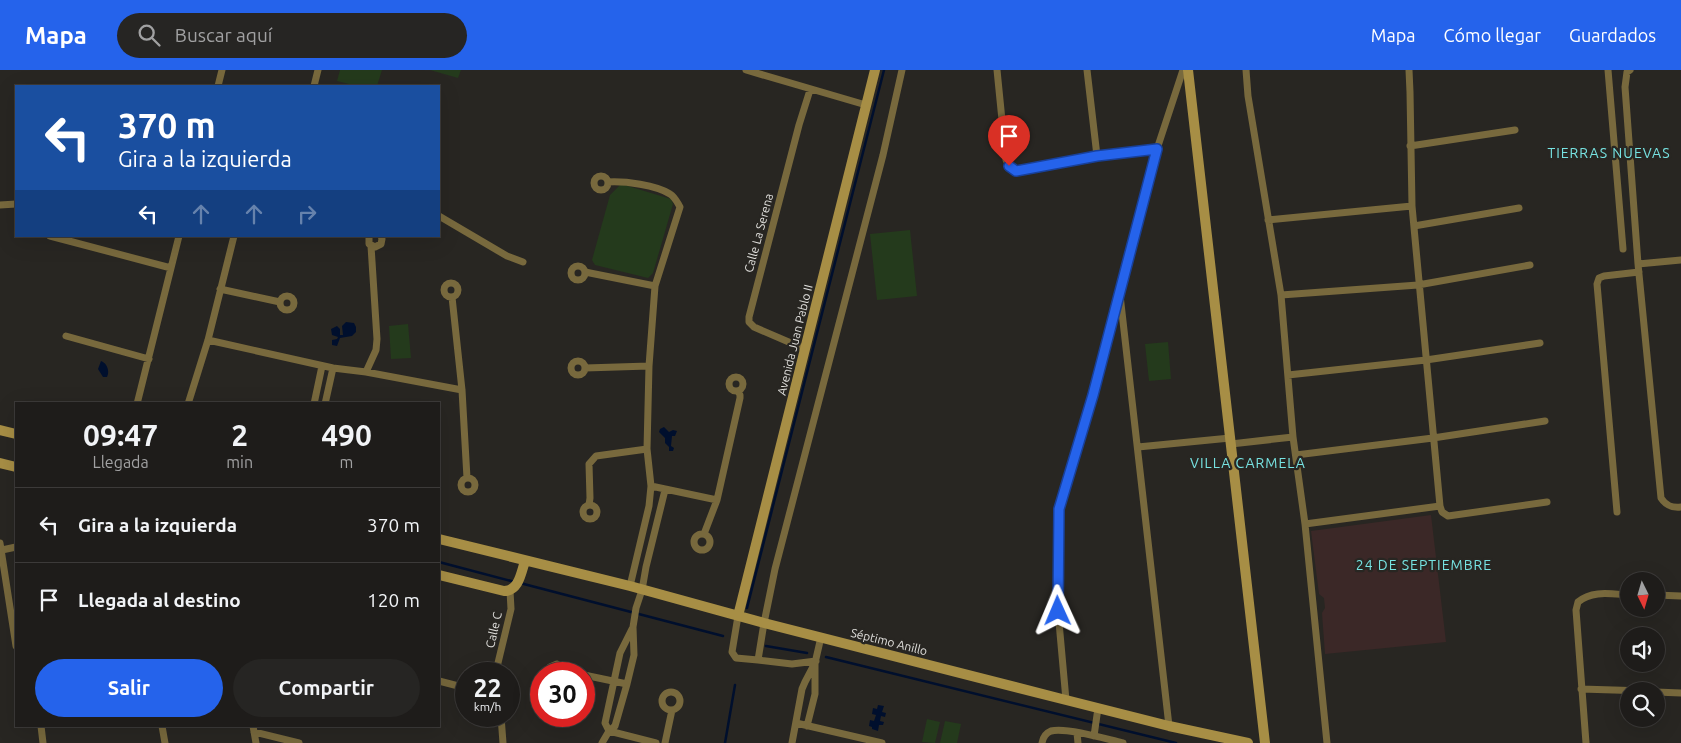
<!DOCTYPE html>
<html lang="es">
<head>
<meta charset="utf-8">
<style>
	:root { --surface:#1e1c1a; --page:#262523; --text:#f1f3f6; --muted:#a1a1a2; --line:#3c3a39; --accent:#2563eb }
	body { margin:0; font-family:Ubuntu,sans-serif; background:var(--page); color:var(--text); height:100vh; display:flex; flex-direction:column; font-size:19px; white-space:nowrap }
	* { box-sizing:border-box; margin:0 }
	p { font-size:16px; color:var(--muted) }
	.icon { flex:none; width:28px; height:28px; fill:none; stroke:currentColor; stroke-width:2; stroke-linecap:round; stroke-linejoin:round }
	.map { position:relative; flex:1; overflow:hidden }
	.side { position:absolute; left:15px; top:332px; width:425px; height:325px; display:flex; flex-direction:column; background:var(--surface); border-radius:0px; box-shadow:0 5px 20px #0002,0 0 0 1px var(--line) }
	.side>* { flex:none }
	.hud { position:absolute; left:15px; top:15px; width:425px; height:152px; border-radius:0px; box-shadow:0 5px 20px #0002,0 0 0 1px var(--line); background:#1a4fa0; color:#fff; overflow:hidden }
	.needle { width:32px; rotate:175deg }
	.fabs { position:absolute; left:1620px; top:502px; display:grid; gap:10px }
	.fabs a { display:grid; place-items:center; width:45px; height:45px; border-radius:50%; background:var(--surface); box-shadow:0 5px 20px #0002,0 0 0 1px var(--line); font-size:25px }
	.speed { position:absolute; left:455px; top:592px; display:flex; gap:10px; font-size:25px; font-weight:700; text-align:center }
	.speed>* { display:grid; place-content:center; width:65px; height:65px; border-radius:50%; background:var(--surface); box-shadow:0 5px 20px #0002,0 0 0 1px var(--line); line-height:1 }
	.speed small { font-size:12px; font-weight:400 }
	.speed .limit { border:8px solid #d22; background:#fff; color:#111 }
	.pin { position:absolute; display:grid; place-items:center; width:42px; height:42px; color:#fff; margin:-51px -21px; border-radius:50% 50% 50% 0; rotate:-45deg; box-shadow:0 0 5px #0007 }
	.pin .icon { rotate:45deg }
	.me { position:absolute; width:55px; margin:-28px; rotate:359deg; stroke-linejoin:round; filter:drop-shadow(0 0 4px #0008) }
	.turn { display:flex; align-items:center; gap:18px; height:105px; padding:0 20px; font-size:22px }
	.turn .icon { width:65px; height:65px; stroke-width:2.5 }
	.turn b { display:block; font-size:35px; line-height:42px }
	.lanes { display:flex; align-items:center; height:48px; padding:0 20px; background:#0003; justify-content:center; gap:25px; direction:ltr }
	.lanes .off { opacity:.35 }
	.eta { display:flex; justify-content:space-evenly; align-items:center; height:85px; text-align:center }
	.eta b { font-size:30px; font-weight:700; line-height:35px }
	.cta { display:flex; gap:10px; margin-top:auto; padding:10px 20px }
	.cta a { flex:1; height:58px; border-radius:30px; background:var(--accent); color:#fff; font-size:20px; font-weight:700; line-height:58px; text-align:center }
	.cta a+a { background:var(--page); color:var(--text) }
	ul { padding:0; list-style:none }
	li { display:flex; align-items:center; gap:15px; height:75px; padding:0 20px; border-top:1px solid var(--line) }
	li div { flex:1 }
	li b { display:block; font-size:19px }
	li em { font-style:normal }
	header { display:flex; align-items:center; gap:30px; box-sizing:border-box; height:70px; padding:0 25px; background:var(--accent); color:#fff }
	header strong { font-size:24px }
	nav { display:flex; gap:28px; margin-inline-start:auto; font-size:18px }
	.search { width:350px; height:45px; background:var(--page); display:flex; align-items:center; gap:12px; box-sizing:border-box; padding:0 18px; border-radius:28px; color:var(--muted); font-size:19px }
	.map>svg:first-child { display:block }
	.industrial { fill:#3b2827 }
	.green { fill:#243a1c }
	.water { fill:#000f2d }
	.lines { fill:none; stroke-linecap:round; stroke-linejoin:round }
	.stream { stroke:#000f2d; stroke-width:2.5 }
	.street { stroke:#78693d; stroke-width:7 }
	.secondary { stroke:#a78e45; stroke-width:10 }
	.route-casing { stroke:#184099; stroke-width:12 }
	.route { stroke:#2563eb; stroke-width:9 }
	.labels { text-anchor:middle; stroke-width:4.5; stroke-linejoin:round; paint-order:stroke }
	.street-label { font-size:12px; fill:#e1e0dd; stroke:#282622 }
	.neighbourhood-label { font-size:14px; letter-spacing:1px; fill:#77e3e2; stroke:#282622 }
</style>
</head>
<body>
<header>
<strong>Mapa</strong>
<div class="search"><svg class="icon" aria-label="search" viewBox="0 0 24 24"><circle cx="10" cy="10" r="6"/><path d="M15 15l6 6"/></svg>Buscar aquí</div>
<nav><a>Mapa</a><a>Cómo llegar</a><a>Guardados</a></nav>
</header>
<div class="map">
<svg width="1681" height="673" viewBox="0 0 1681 673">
	<rect width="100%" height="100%" fill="#282622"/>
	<!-- industrial -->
	<path class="industrial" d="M1431,445L1446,572L1325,584L1322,543L1325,538L1324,528L1319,524L1311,461Z"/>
	<!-- green -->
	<path class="green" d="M340,0H382L377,16H357L337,11Z
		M430,0H461L458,8Z
		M621,114L671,129L673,134L653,203L648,208L595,195L592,190L610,125Z
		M910,160L917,226L877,230L870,164Z
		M408,254L411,288L391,289L389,256Z
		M1168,272L1171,309L1149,311L1145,274Z
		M927,649L940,652L935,673L922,672Z
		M945,651L961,654L957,673H940Z"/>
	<!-- water -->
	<path class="water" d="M346,252L354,253L356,257V262L352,266L340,268L337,276L332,275V270L337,269L338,267L332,265L331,259L337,256L340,259V265H343L342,256Z
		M101,291C107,293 110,301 107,307H103L98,299Z
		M664,357L669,362L673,360L677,361L675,366H672L671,376L674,378L673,381H669V377L665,373V368L659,362L660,359Z
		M878,635L884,636L882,642L886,643L885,647L881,646L880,651L884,652L883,655H879L878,661L872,659V657L869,656L870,650L874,651L876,645L872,644L873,638L877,639Z"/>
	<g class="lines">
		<!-- stream -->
		<path class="stream" d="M439,492L515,512
			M520,513L723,566
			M747,538L884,0
			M766,576L807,583
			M826,587L1176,673
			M725,673L735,615"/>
		<!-- street -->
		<path class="street" d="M746,0L866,35
			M997,0L1006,90L1009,96L1016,101L1097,86L1157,79
			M1087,0L1097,86
			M1246,0L1248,26L1281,225L1293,367L1305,454L1327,673
			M1409,0L1410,22L1412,136L1440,436L1442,442L1448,446L1547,432
			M1608,0L1623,179
			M1630,0L1627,2L1625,17L1638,194L1661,428C1666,436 1672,438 1681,437
			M218,16L222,0
			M314,16L318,0
			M1410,76L1515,60
			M594 113a7 7 0 1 1 14 0a7 7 0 1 1-14 0Z
			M608,112C625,111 656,115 670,124C675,127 677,132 680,137L655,216L649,296L647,379L651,416L649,436L630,516
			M0,135L16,134
			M439,146L507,186L523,192
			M1268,150L1412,136
			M1414,156L1519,138
			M50,166L171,198
			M369,166V174L375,177L381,174L382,169L381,166
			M1638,194L1681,190
			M571 203a7 7 0 1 1 14 0a7 7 0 1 1-14 0Z
			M585,202L655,216
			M444 220a7 7 0 1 1 14 0a7 7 0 1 1-14 0Z
			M220,219L280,232
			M1120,225L1169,656
			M1281,225L1418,215L1530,195
			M280 233a7 7 0 1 1 14 0a7 7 0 1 1-14 0Z
			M452,227L462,320L467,408
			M66,266L149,289
			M208,270L333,298L366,302L462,320
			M805,279L754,257L749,252V247L799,55L810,20
			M571 298a7 7 0 1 1 14 0a7 7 0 1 1-14 0Z
			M585,298L649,296
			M366,302L376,280L377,269L371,176
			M1288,305L1426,290L1540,273
			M729 314a7 7 0 1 1 14 0a7 7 0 1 1-14 0Z
			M137,334L179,166
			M188,334L208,270L234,166
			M314,334L322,296
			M325,334L333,298
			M1231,374L1293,367
			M1138,377L1230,368
			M1296,385L1433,368L1545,351
			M461 415a7 7 0 1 1 14 0a7 7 0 1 1-14 0Z
			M651,416L717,430
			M583 442a7 7 0 1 1 14 0a7 7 0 1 1-14 0Z
			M589,435L590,428L589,394L596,386L647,379
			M1617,442L1597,214L1599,208L1604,206L1639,202
			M1305,454L1440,436
			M694 472a8 8 0 1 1 16 0a8 8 0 1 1-16 0Z
			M704,464L717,430L740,328V325L738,321
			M0,473L16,576
			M2,480L16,477
			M1656,525L1681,526
			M738,546L732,582L736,588L758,590
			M816,591L792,594L758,590L764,553L775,499L883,85L902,0
			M563,601L576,604
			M497,604V597L511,539L510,521
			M549,604L550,597L557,594L563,599V604
			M584,605L627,614
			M439,611L466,618
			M1581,619L1646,621
			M1656,622L1681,623
			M662 631a9 9 0 1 1 18 0a9 9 0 1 1-18 0Z
			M1066,630L1057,530L1059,439L1093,325L1157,79L1183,0
			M501,646L503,673
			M796,653L882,673
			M41,656L43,673
			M162,656L165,673
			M253,656L256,673
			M807,656L815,624V593
			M609,661L605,653L620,583L632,559
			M609,661L656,673
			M254,662L299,673
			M1077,663L1078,673
			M1094,666L1098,638
			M602,673L609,661L615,656L627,614L634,585L633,557L636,538L642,520L646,497L665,420
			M665,673L672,640
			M792,673L802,619L805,612L815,593L821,567
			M1042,673C1043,667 1046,663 1051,661C1066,657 1107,669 1123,673
			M1586,673L1576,540L1578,532C1592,520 1611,524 1629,525"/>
		<!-- secondary -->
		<path class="secondary" d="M1188,0L1265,673
			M0,360L16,364
			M0,393L16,397
			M439,469L630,516L764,553L1066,630L1169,656L1248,673
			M439,505L504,521C519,521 521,503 525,491
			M738,546L875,0"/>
	</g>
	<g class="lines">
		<defs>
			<path id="route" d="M1009,96L1016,101L1097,86L1157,79L1093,325L1059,439L1058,541"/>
		</defs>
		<!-- route casing -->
		<use href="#route" class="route-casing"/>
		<!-- route -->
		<use href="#route" class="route"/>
	</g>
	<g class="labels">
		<!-- street labels -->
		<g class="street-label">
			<text transform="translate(759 163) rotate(-75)" y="4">Calle La Serena</text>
			<text transform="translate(795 270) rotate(-76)" y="4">Avenida Juan Pablo II</text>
			<text transform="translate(494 560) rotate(-77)" y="4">Calle C</text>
			<text transform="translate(889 572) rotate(14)" y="4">Séptimo Anillo</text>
		</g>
		<!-- neighbourhood labels -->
		<g class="neighbourhood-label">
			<text x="1609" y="88">TIERRAS NUEVAS</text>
			<text x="1248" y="398">VILLA CARMELA</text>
			<text x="1424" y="500">24 DE SEPTIEMBRE</text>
		</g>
	</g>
</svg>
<div class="fabs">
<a><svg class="needle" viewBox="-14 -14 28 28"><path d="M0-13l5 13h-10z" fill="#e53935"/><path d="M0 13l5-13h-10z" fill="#a1a1a2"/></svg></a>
<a><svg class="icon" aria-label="sound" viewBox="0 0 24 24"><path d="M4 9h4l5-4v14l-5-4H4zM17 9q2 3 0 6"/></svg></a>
<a><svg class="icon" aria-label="search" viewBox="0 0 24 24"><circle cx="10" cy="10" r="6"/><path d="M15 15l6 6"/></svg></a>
</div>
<div class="speed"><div>22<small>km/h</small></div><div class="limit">30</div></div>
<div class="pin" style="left:1009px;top:96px;background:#d93025"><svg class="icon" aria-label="arrive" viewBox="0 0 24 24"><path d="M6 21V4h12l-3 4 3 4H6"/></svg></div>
<svg class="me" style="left:1058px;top:541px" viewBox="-20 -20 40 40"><path d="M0-17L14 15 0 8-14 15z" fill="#2563eb" stroke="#fff" stroke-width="4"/></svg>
<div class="hud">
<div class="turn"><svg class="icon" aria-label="left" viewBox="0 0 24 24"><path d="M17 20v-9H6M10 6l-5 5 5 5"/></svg><div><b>370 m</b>Gira a la izquierda</div></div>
<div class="lanes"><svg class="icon" aria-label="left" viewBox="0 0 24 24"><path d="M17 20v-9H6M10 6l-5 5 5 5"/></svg><svg class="icon off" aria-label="ahead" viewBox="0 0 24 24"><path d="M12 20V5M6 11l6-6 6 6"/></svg><svg class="icon off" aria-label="ahead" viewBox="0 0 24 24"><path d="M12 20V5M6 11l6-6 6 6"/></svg><svg class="icon off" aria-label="right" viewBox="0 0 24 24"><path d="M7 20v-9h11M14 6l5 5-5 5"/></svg></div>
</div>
<section class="side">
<div class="eta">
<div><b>09:47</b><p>Llegada</p></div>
<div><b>2</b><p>min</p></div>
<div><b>490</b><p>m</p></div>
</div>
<ul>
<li><svg class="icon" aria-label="left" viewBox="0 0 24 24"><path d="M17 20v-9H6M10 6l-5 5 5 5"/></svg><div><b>Gira a la izquierda</b></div><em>370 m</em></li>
<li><svg class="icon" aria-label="arrive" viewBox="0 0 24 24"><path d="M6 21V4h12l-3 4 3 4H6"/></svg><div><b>Llegada al destino</b></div><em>120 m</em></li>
</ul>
<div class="cta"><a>Salir</a><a>Compartir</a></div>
</section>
</div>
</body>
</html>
